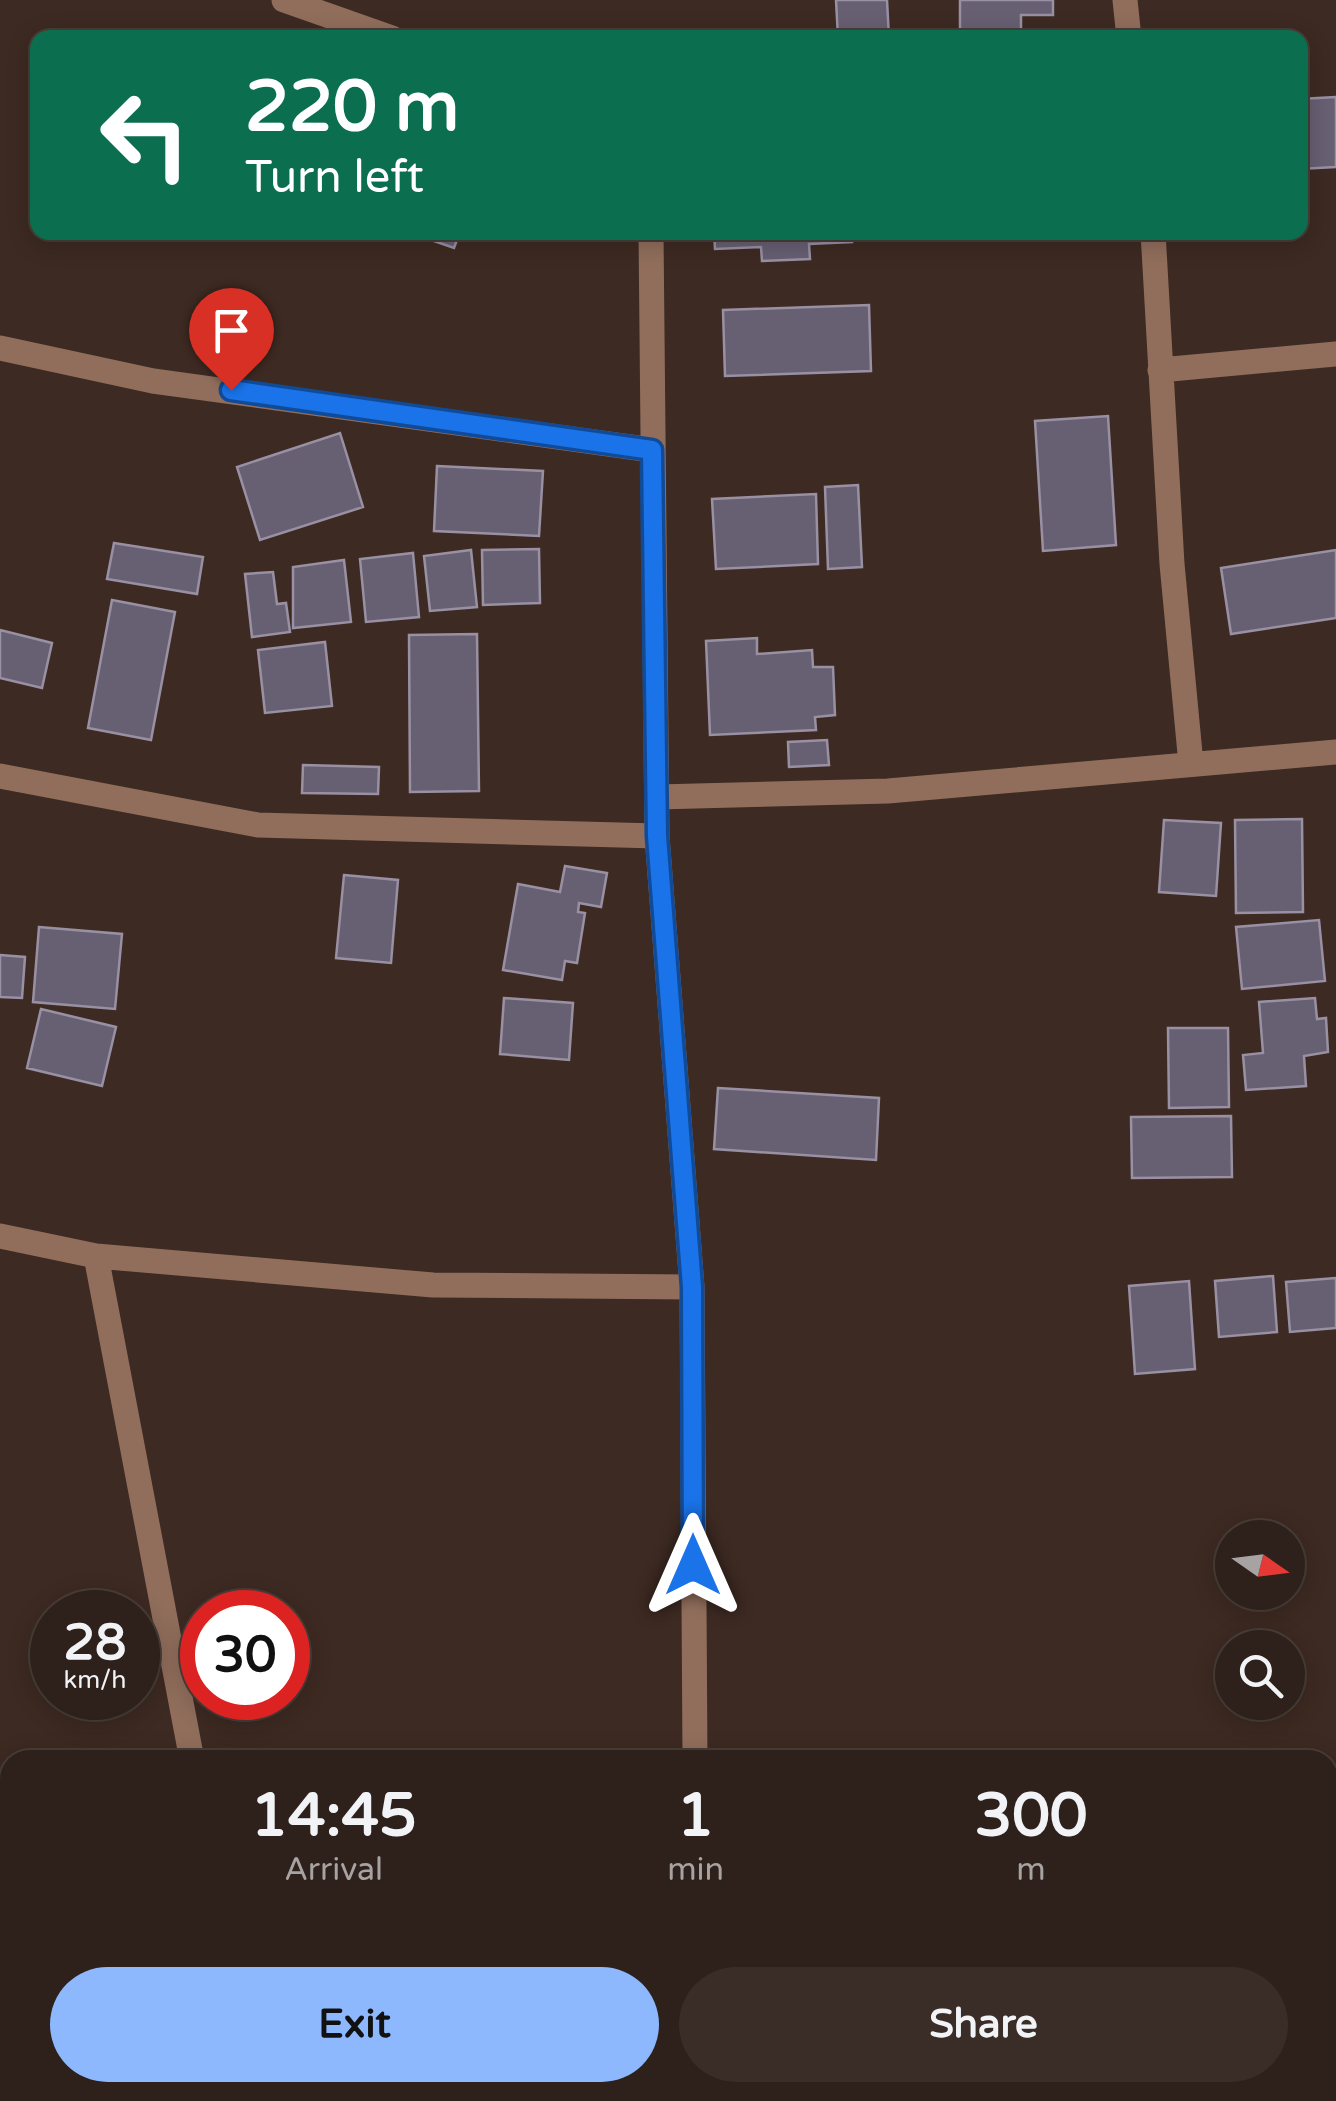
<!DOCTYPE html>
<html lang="en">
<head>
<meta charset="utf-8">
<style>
	:root { --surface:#2e201a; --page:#3a2d27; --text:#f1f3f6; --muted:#a7a3a2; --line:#493e39; --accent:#8eb8fd }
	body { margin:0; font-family:"Varela Round",sans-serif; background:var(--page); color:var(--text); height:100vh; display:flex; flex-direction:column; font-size:38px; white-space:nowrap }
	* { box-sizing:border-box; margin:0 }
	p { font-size:32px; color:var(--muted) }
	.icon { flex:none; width:55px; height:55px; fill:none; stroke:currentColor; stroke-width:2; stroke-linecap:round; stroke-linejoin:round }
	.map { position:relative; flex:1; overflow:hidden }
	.details { position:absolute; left:0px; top:1750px; width:1338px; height:352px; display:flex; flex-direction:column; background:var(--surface); border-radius:30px 30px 0 0; box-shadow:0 5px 25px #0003,0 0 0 2px var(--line) }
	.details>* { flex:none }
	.hud { position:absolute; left:30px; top:30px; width:1278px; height:210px; border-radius:20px; box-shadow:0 5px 25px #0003,0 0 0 2px var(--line); background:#0b6e4f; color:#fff; overflow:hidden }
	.needle { width:65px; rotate:104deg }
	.fabs { position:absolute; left:1215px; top:1520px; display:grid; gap:20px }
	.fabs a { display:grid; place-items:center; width:90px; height:90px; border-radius:50%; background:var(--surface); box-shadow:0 5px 25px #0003,0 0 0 2px var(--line); font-size:50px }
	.speed { position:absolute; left:30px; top:1590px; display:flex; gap:20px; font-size:50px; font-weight:700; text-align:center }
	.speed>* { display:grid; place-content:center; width:130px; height:130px; border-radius:50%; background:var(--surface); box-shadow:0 5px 25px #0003,0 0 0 2px var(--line); line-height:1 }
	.speed small { font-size:25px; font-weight:400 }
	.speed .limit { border:15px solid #d22; background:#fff; color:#111 }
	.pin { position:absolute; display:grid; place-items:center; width:85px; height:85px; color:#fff; margin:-102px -42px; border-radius:50% 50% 50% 0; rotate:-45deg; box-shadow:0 0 10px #0007 }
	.pin .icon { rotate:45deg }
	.me { position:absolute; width:110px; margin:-55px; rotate:0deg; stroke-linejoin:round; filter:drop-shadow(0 0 8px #0008) }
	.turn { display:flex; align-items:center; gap:35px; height:210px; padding:0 50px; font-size:45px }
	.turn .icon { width:130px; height:130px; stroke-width:2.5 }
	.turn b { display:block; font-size:70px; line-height:85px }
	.eta { display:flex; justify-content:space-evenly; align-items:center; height:170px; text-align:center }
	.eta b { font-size:60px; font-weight:800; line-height:70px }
	.cta { display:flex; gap:20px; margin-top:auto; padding:20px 50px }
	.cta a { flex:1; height:115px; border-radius:60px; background:var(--accent); color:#111; font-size:40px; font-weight:800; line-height:115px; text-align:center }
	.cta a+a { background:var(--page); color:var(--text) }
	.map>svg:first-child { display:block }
	.building { fill:#675f72; stroke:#9990a4; stroke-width:2.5 }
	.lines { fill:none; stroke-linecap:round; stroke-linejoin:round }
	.minor { stroke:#916e5c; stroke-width:25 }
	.route-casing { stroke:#114b97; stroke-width:25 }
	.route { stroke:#1a73e8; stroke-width:18 }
</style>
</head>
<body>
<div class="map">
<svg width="1336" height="2101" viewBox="0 0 1336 2101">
	<rect width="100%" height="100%" fill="#3d2a22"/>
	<!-- building -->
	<path class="building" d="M836,0H887L889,38H838Z
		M960,0H1053V15H1021V38H960Z
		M1336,97V167L1300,169V99Z
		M408,232H460L454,248Z
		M714,232H851L852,242L809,244L810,259L762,261L761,247L715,249Z
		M869,305L871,371L725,376L723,310Z
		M1108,416L1116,545L1043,551L1035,421Z
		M340,433L363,507L260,540L237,467Z
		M437,466L543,471L539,536L434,531Z
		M858,485L862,567L828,569L825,487Z
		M816,494L818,564L716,569L712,499Z
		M114,543L203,557L197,594L107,579Z
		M539,549L540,603L483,605L482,550Z
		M471,550L477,607L430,611L424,556Z
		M1336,550V618L1231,634L1221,568Z
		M413,553L419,617L366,622L360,559Z
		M344,560L351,622L293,628V567Z
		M273,572L277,604L286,603L290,632L252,637L245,574Z
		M112,600L175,612L151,740L88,728Z
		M0,630L52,643L42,688L0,678Z
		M477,634L479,791L410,792L409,635Z
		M757,638V654L812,650L813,667H833L835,715L815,717L816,730L710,735L706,641Z
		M325,642L332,706L265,713L258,650Z
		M827,740L829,765L789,767L788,742Z
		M303,765L379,767L378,794L302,793Z
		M1302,819L1303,912L1236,913L1235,820Z
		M1164,820L1221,823L1216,896L1159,892Z
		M565,866L607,873L601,907L579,903L578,912L585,913L577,963L565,961L562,980L503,970L518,884L560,892Z
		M344,875L398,880L391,963L336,958Z
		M1319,920L1325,981L1242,989L1236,927Z
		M39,927L122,934L115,1009L33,1002Z
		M0,955L25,957L22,998L0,997Z
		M504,998L573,1003L569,1060L500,1054Z
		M1315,998L1317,1019L1326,1018L1328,1052L1304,1056L1306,1086L1246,1090L1243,1055L1263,1053L1259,1002Z
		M41,1009L116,1027L102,1086L27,1068Z
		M1168,1028H1228L1229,1107L1169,1108Z
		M718,1088L879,1098L876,1160L714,1149Z
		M1231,1116L1232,1177L1132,1178L1131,1117Z
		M1273,1276L1277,1332L1219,1337L1215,1281Z
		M1336,1278V1328L1290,1332L1286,1282Z
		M1189,1281L1195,1369L1135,1374L1129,1286Z"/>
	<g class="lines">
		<!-- minor -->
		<path class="minor" d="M284,0L392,38
			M1125,0L1129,38
			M651,232L657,836L692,1287L695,1760
			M1153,232L1172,564L1191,764
			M0,348L153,381L652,450
			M1160,370L1336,354
			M0,776L258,825L657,836
			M657,797L888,791L1336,752
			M0,1236L96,1256L433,1285L692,1287
			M96,1256L192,1760
			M254,2092L256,2101
			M732,2092L733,2101
			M1300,2092L1301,2101"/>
	</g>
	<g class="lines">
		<defs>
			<path id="route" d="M231,390L652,450L657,836L692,1287L693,1565"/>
		</defs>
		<!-- route casing -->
		<use href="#route" class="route-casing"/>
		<!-- route -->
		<use href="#route" class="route"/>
	</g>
</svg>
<div class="fabs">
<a><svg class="needle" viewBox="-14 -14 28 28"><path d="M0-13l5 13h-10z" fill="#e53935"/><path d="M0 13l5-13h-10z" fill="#a7a3a2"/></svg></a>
<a><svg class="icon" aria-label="search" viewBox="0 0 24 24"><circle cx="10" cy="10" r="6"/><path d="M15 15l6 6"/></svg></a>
</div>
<div class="speed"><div>28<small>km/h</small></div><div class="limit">30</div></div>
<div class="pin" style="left:231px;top:390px;background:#d93025"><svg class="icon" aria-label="arrive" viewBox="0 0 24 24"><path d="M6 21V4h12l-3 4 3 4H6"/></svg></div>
<svg class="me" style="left:693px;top:1565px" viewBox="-20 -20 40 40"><path d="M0-17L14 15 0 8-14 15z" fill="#1a73e8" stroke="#fff" stroke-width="4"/></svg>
<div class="hud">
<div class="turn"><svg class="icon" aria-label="left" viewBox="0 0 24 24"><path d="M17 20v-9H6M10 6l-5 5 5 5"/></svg><div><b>220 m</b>Turn left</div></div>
</div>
<section class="details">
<div class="eta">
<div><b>14:45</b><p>Arrival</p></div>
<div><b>1</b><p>min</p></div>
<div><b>300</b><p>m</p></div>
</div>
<div class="cta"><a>Exit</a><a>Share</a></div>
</section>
</div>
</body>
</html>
